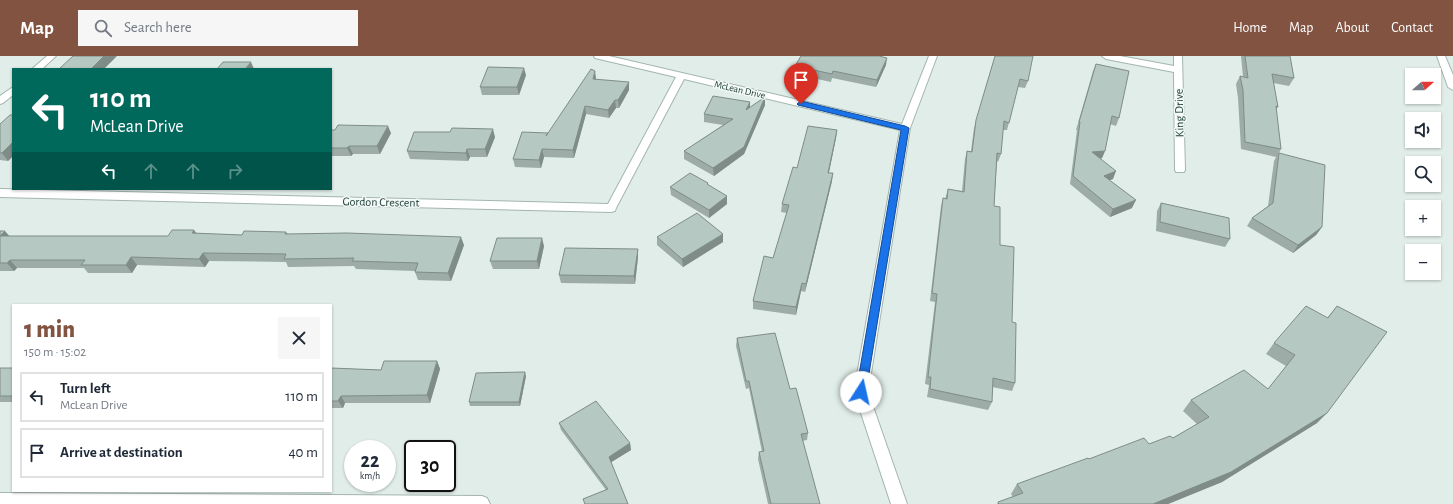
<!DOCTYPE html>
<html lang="en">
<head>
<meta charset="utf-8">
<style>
	:root { --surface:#fff; --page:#f6f6f7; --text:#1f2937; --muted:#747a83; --line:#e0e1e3; --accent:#835342 }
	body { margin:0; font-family:"Alegreya Sans",sans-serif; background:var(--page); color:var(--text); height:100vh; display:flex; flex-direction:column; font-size:15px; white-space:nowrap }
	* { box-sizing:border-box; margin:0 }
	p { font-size:13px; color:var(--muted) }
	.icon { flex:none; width:22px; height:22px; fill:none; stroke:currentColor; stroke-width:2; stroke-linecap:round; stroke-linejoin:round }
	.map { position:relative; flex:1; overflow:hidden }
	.sheet { position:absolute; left:12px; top:248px; width:320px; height:188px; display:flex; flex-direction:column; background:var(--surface); border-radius:0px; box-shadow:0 1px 3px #0004 }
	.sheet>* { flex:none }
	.banner { position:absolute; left:12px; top:12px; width:320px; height:122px; border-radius:0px; box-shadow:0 1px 3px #0004; background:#00695c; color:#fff; overflow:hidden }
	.needle { width:26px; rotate:69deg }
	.fabs { position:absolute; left:1405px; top:12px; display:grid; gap:8px }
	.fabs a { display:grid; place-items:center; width:36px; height:36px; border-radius:0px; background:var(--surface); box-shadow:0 1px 3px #0004; font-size:20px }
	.speed { position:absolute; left:344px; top:384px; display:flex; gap:8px; font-size:20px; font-weight:700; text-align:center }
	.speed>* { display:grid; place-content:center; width:52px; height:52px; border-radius:50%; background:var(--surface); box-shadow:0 1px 3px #0004; line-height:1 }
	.speed small { font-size:10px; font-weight:400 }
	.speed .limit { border:2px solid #111; border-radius:6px; background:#fff; color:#111 }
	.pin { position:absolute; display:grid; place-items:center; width:34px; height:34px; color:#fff; margin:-41px -17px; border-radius:50% 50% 50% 0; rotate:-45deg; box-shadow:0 0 4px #0007 }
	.pin .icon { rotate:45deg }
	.me { position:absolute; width:44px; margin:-22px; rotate:10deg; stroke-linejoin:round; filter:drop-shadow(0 0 3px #0008) }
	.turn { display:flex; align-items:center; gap:14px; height:84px; padding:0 12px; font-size:18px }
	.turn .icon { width:52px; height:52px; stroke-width:2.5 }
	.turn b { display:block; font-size:28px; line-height:34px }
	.lanes { display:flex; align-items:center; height:38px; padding:0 12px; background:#0003; justify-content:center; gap:20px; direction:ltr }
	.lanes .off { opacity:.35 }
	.round { display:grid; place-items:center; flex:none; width:42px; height:42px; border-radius:0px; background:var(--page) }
	.headline { display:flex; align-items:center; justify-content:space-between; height:68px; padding:0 12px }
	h1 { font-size:24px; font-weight:800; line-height:30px; color:var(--accent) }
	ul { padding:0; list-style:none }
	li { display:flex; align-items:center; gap:12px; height:50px; margin:0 8px 6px; padding:0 4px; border:2px solid var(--line); border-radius:0px }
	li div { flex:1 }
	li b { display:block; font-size:15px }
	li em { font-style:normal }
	header { display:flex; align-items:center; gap:24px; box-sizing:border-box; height:56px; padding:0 20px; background:var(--accent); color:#fff }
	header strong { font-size:19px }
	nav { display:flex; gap:22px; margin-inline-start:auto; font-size:14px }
	.search { width:280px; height:36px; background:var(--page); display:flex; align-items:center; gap:10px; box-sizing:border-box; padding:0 14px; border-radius:0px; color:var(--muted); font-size:15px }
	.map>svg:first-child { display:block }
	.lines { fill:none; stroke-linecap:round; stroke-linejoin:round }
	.minor-casing { stroke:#a3b5b0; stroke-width:2 }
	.minor { fill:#fff; fill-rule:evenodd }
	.wall { fill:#9daca7 }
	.shaded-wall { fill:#7f8c88 }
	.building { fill:#b6c8c2; stroke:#7f8c88 }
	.route { fill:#1a73e8; stroke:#114b97 }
	.labels { text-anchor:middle; stroke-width:3; stroke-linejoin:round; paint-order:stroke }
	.far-street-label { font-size:10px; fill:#203f39; stroke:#f2f9f6 }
	.street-label { font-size:12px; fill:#203f39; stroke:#f2f9f6 }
</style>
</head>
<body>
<header>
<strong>Map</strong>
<div class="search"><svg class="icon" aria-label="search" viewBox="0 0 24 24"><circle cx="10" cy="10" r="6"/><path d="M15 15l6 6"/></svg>Search here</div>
<nav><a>Home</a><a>Map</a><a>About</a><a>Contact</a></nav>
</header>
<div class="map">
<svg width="1453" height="448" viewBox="0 0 1453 448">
	<rect width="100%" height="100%" fill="#e1ede8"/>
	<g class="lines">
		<defs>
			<path id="minor" d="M47,0H56L42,13H32Z
				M594,0H609L902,68L929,0H937L910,72L868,336L907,448H891L854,336L900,74L684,23L616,152L615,155L611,156L0,141V133L608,148L676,21L595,2Z
				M1102,0H1120L1174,10V0H1182L1185,114L1184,116H1176L1175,114L1174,16L1106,3Z
				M1437,0H1445L1453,19V34L1448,31Z
				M13,31V39L3,47L0,48V40Z
				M0,437L482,440L487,442L490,448H0Z"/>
		</defs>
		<!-- minor casing -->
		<use href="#minor" class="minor-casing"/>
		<!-- minor -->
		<use href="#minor" class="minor"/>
	</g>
	<!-- wall -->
	<path class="wall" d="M995,0L1028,25L1025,32L1018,31L1007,74H1003L1001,98L998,106L997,105L994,150L1012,266L1015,327L1012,335L992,331V346L988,354L927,341L929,329L925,328L935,246L930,245L941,150L943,142L945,143L948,133L962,135L965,103L967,95H971L974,72Z
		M1241,0H1290L1294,22L1289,30L1273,27L1278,51L1276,54L1281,93L1279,97L1322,171L1316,179L1293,197L1247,170L1252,162L1268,150L1274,105L1276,101L1241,93L1238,42L1236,28L1240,20L1243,21Z
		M1096,8L1119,62L1116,70L1110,68L1105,95L1102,102L1101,103L1113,123L1109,124L1132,152L1110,161L1070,128L1077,74H1076L1093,15Z
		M886,9L876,31L832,22L831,26L794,18L795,10Z
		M526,19L519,39H482L480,31Z
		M596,23L629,34L619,52H616L609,62L586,58L574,102L544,101L541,112L515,111L513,103L548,78Z
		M765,41V49L744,98L714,120L684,103V95L723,69L704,66V58L750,46V52Z
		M13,59V100L8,105L0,104V68Z
		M331,74H335L391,77L380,98H353L351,100H331Z
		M837,74L836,82L829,117L832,125L805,236L801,235L796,259L753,253V245L773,202L787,157L781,156L782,148L797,112Z
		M495,81L487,101H470L468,105L410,103L407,95Z
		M708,127V129L727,148L709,162L671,139L670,131Z
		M1161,147L1230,183L1225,191L1156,175L1157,155Z
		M0,175L9,180H168L197,178L242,179L286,176L288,178L464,189L451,225L418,224L415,216V215L356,213L354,210L288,211L286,206L209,205L205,211L137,209L132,217H88L84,212H17L14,215H0Z
		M657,181L723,186L683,211L657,189Z
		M544,190L539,213H493L490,205Z
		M638,193V201L635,228L561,227L559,219Z
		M1337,250L1317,367L1222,426L1168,448H997L998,446L1013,441L1011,438L1017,428L1089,403L1173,382L1197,368L1183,355L1191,344L1268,333L1286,310L1266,298L1274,287L1327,262Z
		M737,282L790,333L808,377L807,384L802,385L820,448H768L758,403L759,396H762L749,332L746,333L736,290Z
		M437,305L440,313L430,347H345L343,352H331V312L381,314Z
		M0,312H13V346H0Z
		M526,320L520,350H470L469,346Z
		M559,367L630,387L631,394L611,406L628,448H585L583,443L606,434L561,374Z"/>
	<!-- shaded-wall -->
	<path class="shaded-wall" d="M104,0H117L104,13H91Z
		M887,2L886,9L876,31L877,24Z
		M251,6L254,13H245Z
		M524,12L526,19L519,39L517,31Z
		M595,15L596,22L594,30L593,23Z
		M629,26V34L619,52L618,44Z
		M765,41V49L744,98L714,120L713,112Z
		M615,44L616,52L609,62L608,54Z
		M750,46V53L746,54Z
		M585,50L586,58L574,102L573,94Z
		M388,70L391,77L380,98L377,90Z
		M493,73L495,81L487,101L485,93Z
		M837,74L836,82L827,125L828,117Z
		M13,86V100L8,105L2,97Z
		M349,90L353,98L351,100L347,92Z
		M467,93L470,101L468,105L466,97Z
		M542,93L544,101L541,112L539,104Z
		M1105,95L1102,102L1089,104L1092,96Z
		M1116,115L1113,123L1100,128L1104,120Z
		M833,117L832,125L805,236L806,228Z
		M727,140V148L709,162V154Z
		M1136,144L1132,152L1110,161L1113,153Z
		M1322,171L1316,179L1293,197L1298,189Z
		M194,174L200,182L192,177Z
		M5,175L12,183L0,180Z
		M723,178V186L683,211L682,203Z
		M461,181L464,189L451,225L448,217Z
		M542,182L544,190L539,213L537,205Z
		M638,193V201L635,228L634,220Z
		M203,197L209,205L205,211L199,203Z
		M131,201L137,209L132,217L126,209Z
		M10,204L17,212L14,215L7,207Z
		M802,227L801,235L796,259V251Z
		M437,305L440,313L430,347L427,339Z
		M525,316L526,320L520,350L519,346Z
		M341,340L345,347L343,352L338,345Z
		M1327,357L1317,367L1222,426L1168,448H1153Z
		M630,387L631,394L610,407L609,401Z"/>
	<!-- building -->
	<path class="building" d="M73,0H104L91,13H59Z
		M801,0H879L887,2L877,24L833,15L832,18L795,10Z
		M995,0H1033L1028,25L1020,23L1009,67L1004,65L1001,98L997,97L994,150L1000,151V189L1014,191L1012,266L1016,267L1015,327L993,322L992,346L930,333L931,321H928L937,238L932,237L943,142L947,143L948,133L964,136L967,95L972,96L976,64Z
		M1245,0H1290L1294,22L1272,18L1278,51L1276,50L1281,93L1245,86L1243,34L1240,20L1248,22Z
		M223,6H251L245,13H217Z
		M1096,8L1129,15L1119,62L1112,60L1105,95L1092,96L1116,115L1104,120L1136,144L1113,153L1073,120L1080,66H1079Z
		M488,11L524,12L517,31H480Z
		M591,13L595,15L593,23L629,26L618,44H615L608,54L585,50L573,94L542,93L539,104L513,103L522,76L548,77L546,80Z
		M713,40L750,46L746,54L765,41L744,91L713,112L684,95L733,63L704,58Z
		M10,59H13V86L2,97H0V68Z
		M338,69L388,70L377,90H349L347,92H331V74H335Z
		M808,70L837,74L828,117H833L806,228L802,227L796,251L753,245L764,200L773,202L789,149L782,148L793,111L797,112Z
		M452,72L493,73L485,93H467L466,97L407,95L414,76H450Z
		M1279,97L1325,109L1322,171L1298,189L1252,162L1273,147Z
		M690,117L708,127L707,128L727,140L709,154L670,131Z
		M1161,147L1229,162L1230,183L1160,166Z
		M697,157L723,178L682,203L657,181Z
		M172,174H194L192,177L242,179L244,175L286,176L285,178L347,177L461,181L448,217L415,216L418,207L352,205L354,202L284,203L286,198L203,197L199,203L131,201L126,209H81L85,204H10L7,207H0V175H5L0,180H168Z
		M497,182H542L537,205H490Z
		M565,192L638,193L634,220L559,219Z
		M1306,250L1328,262L1337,250L1387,276L1327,357L1231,416L1153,448H999L998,446L1023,437L1017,428L1088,402L1089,403L1144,382L1149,388L1170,380L1173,382L1209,361L1191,344L1244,314L1268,333L1295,299L1274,287Z
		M775,277L790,333L796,332L808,377L801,378L820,448H771L759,396L764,395L749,325H746L737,282Z
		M384,305H437L427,339L341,340L338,345H331V312L381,314Z
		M0,312H13V340H0Z
		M525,316L519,346H469L476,317Z
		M596,345L630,387L609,401L628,448H585L583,443L608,433L559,367Z"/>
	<!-- route -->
	<path class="route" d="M801,45L905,70L909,72L866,336L865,339L861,340L857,339L856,336L901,74L798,49L797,48Z"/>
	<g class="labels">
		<!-- far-street labels -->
		<g class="far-street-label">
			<text transform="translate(740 33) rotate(13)" y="4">McLean Drive</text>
		</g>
		<!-- street labels -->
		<g class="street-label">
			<text transform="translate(1179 57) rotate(-91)" y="4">King Drive</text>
			<text transform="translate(381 146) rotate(1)" y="4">Gordon Crescent</text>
		</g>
	</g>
</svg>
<div class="fabs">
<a><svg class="needle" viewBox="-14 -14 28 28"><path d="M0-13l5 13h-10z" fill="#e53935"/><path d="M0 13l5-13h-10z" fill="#747a83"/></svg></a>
<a><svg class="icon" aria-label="sound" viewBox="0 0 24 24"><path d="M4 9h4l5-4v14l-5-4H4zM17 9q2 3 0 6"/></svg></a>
<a><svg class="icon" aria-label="search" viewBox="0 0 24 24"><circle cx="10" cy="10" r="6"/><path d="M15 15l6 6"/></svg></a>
<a>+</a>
<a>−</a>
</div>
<div class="speed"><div>22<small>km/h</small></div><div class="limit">30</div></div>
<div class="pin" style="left:801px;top:48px;background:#d93025"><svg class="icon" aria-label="arrive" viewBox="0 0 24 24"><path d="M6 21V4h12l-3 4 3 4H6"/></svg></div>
<svg class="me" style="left:861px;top:336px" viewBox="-20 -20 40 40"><circle r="19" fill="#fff"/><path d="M0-13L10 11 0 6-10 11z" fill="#1a73e8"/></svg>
<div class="banner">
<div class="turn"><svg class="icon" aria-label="left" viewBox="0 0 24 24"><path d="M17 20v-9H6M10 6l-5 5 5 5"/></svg><div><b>110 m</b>McLean Drive</div></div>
<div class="lanes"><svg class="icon" aria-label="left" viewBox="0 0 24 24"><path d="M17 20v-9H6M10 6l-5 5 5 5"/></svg><svg class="icon off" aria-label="ahead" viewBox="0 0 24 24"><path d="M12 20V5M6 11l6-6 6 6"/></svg><svg class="icon off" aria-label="ahead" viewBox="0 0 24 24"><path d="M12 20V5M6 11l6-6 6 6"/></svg><svg class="icon off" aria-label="right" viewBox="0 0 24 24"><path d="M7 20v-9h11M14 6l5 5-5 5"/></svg></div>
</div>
<section class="sheet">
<div class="headline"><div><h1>1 min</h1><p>150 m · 15:02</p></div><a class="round"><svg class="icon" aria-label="close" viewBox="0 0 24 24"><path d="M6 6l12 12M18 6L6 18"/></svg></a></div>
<ul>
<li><svg class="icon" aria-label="left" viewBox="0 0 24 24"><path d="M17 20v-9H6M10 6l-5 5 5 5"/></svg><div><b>Turn left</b><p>McLean Drive</p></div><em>110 m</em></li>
<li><svg class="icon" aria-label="arrive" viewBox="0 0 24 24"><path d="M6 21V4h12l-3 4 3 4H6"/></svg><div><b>Arrive at destination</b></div><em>40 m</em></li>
</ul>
</section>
</div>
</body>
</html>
